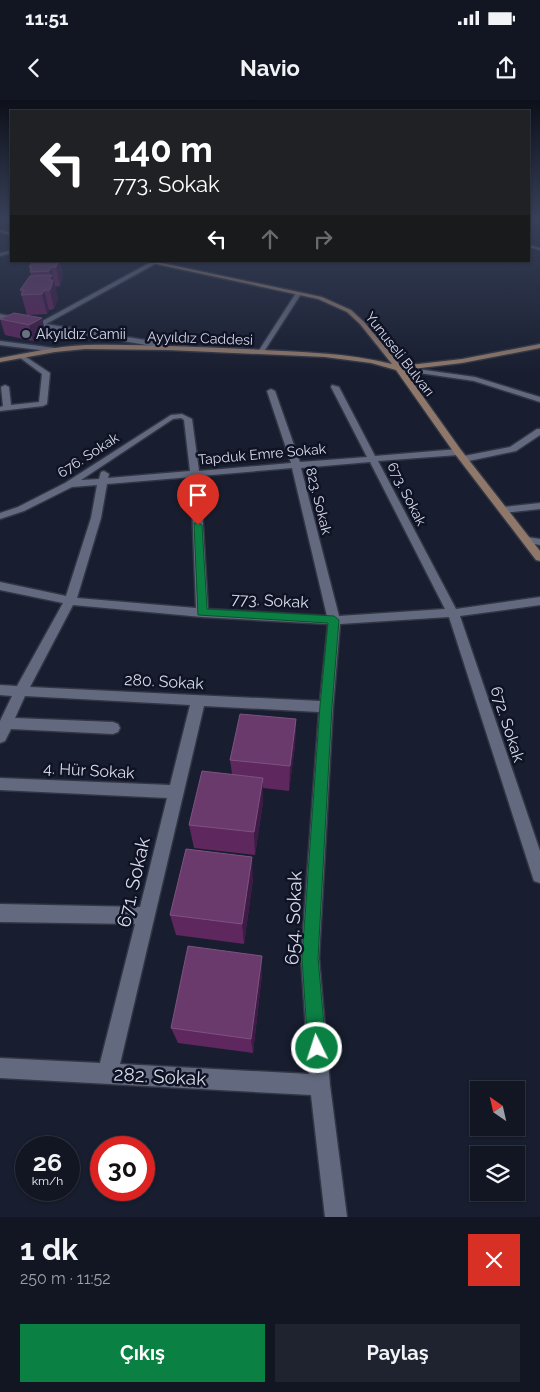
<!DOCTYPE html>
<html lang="tr">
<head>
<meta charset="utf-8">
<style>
	:root { --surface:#121623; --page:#1f2330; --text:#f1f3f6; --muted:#9c9fa6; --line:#313541; --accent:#0b8043 }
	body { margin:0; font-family:Raleway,sans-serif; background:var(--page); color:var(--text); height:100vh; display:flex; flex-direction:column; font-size:19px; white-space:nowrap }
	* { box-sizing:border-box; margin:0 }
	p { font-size:16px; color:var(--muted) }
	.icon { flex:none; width:28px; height:28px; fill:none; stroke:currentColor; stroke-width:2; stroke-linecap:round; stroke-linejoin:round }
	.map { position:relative; height:1117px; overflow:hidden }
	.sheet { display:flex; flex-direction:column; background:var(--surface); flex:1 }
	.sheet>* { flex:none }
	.top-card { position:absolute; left:10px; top:10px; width:520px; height:152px; border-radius:0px; box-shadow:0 1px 4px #0004,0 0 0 1px var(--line); background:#202124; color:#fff; overflow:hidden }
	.needle { width:32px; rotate:326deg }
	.buttons { position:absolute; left:470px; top:981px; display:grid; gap:10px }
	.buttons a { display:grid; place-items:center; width:55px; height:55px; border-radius:0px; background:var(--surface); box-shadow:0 1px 4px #0004,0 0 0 1px var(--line); font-size:25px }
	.speed { position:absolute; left:15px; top:1036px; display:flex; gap:10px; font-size:25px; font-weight:700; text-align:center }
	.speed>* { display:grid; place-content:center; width:65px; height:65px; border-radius:50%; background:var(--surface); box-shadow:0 1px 4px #0004,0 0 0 1px var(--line); line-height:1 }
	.speed small { font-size:12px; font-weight:400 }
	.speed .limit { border:8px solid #d22; background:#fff; color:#111 }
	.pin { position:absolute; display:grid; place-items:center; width:42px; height:42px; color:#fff; margin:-51px -21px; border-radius:50% 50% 50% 0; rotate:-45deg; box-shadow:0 0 5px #0007 }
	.pin .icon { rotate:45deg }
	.me { position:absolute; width:55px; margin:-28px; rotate:356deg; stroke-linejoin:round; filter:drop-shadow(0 0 4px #0008) }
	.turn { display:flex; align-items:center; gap:18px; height:105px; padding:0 20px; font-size:22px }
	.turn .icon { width:65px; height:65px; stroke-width:2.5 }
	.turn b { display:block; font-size:35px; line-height:42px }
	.lanes { display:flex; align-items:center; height:48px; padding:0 20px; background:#0003; justify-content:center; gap:25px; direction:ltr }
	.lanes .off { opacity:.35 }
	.round { display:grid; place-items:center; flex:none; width:52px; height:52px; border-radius:0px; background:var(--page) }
	.overview { display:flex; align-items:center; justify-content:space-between; height:85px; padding:0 20px }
	h1 { font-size:30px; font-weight:700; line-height:38px }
	.action { display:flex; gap:10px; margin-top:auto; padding:10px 20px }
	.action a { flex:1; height:58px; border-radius:0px; background:var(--accent); color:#fff; font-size:20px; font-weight:700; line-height:58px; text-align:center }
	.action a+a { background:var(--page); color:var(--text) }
	.status { display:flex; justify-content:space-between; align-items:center; height:35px; padding:0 25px; background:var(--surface); direction:ltr }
	.status svg { height:14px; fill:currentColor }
	header { display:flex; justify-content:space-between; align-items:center; height:65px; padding:0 20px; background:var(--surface); font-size:22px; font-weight:700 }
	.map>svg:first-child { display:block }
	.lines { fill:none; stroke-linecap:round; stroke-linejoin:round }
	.service-casing { stroke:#323644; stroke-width:2 }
	.minor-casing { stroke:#323644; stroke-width:3 }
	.secondary-casing { stroke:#323644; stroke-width:3 }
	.service { fill:#636a80; fill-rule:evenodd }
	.minor { fill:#636a80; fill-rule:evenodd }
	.secondary { fill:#8f786a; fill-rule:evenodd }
	.wall { fill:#5e275e }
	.shaded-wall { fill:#3d1b45 }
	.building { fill:#6b3a6d; stroke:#7c5380 }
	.route { fill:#0b8043; stroke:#07532c }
	.worship-dot { fill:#6b7280; stroke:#0f1325; stroke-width:2 }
	.labels { text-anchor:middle; stroke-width:5; stroke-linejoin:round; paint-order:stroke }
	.far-poi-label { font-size:14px; fill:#d7dbe8; stroke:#0f1325; text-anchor:start }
	.far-street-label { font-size:14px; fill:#d7dbe8; stroke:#0f1325 }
	.street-label { font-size:16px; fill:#d7dbe8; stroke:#0f1325 }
	.near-street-label { font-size:19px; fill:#d7dbe8; stroke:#0f1325 }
</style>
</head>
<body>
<div class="status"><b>11:51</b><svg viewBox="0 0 49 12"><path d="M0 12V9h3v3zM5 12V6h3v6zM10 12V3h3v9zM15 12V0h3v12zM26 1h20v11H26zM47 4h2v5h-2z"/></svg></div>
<header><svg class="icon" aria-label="back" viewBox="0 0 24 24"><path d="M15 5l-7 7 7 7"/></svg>Navio<svg class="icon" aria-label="share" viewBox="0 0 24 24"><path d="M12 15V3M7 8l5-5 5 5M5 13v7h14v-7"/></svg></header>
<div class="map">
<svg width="540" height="1117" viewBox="0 0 540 1117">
	<rect width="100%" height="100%" fill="#181d2f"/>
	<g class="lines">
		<defs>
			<path id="service" d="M529,145L540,148V150L529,147Z"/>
			<path id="minor" d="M11,151V153L0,156V153Z
				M153,161L155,164L46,224L158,242L170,247V249L22,224L0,218V214L39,223Z
				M296,193L301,194L263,253H259L258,252Z
				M0,241L55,248L58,250L55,252L0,245Z
				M19,255H23L50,273L47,304L43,306L0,311V307L3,306L1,287L5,285L9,287L11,305L39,302L42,274L19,257Z
				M396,266L475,277L540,297V302L474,281L399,270L395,268Z
				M332,285L339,287L375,356L458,349L462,352L458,355L378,361L456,509L540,497V505L460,516L540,751V783L534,781L532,775L449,517L340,524L333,607L319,858L330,985L347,1117H325L311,995L0,978V958L100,963L135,824L0,822V804L140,807L167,698L0,690V678L170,685L190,605L25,596L15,618L113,622L118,624L120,628L118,632L113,634L11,629L5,641L0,643V621L12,596L0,595V585L17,586L63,503L0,490V482L66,496L91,418L97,385L72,387L24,411L0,419V413L18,407L65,383L171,315L182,314L192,319L199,371L291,363L267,291L271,289L275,291L300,362L367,357L331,287ZM181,318L184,320L190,371L108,378L109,374L104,371L101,372L99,379L81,380L173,319ZM370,362L445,509L339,516L301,368ZM292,368L327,516L208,509L200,376ZM191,377L196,508L77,498L101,418L107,384ZM73,505L202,517L328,524L320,601L30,587ZM204,606L319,612L301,858L309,974L120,964Z
				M537,329H540V335L516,351L464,362L460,359L464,356L510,347Z
				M540,403V409L503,413L498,410L503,407Z
				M527,437L540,439V445L523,442L522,440L523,438Z"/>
			<path id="secondary" d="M0,130L11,133V135L0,132Z
				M142,161H152L322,197L351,210L364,222L401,266L462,259L540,244V248L462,263L404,270L461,350L540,451V461L536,460L455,354L396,270L371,263L325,257L168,250L85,249L55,252L0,262V258C28,253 57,246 86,245C139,244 192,247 245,249C295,252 344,252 392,264L360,224L347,212L318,199Z"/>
		</defs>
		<!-- service casing -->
		<use href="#service" class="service-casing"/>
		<!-- minor casing -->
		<use href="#minor" class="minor-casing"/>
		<!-- secondary casing -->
		<use href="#secondary" class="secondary-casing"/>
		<!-- service -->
		<use href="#service" class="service"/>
		<!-- minor -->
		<use href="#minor" class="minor"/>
		<!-- secondary -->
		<use href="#secondary" class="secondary"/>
	</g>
	<!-- wall -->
	<path class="wall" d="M60,161L63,177L60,186L55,187L58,199L54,209L49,210L47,214L27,215L20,190L31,175L29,167Z
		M14,213L46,234L33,241L5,235L0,219Z
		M296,619L295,645L289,691L263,688V702L255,755L194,748L189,725L232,674L230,660Z
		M253,779L244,844L176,835L170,815Z
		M262,874L253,953L178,943L171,928Z"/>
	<!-- shaded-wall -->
	<path class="shaded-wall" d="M56,161H60L63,177L60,186L56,167Z
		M51,167L58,199L54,209L50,190L49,180L51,177L49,171Z
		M44,190L49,210L47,214L42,194Z
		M42,218L46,234L33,241L29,225Z
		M296,619L295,645L289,691L290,666Z
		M263,678V702L255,755L254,732Z
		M252,757L253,779L244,844L242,824Z
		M262,856V874L253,953L251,939Z"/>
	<!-- building -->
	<path class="building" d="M33,161H58L56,167H51L49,171L30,172L32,167H29Z
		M52,175L49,180H53L50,190H44L42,194L21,195L24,190H20L30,176Z
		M14,213L42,218L29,225L0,219Z
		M240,614L296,619L290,666L230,660Z
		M202,671L263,678L254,732L189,725Z
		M186,749L252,757L242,824L170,815Z
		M188,846L262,856L251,939L171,928Z"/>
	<!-- sky -->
	<linearGradient id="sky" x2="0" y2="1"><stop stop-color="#0d101a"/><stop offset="0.43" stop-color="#374058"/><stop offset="1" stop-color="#374058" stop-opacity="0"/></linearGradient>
	<rect width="540" height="276" fill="url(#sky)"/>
	<!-- route -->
	<path class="route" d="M194,423H198L202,425L207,509L334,516L339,520L332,606L318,858L326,948L324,955L317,957L311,955L308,948L302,858L320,606L328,523L198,515Z"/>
	<!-- markers -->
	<circle class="worship-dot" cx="26" cy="234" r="5"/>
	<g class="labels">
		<!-- far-poi labels -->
		<g class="far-poi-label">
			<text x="36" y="239">Akyıldız Camii</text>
		</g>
		<!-- far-street labels -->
		<g class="far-street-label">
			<text transform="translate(200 238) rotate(2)" y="5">Ayyıldız Caddesi</text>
			<text transform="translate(400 254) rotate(52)" y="5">Yunuseli Bulvarı</text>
			<text transform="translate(262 354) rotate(-5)" y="5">Tapduk Emre Sokak</text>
			<text transform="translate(88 355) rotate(-33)" y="5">676. Sokak</text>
			<text transform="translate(407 394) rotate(63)" y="5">673. Sokak</text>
			<text transform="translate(319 401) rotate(76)" y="5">823. Sokak</text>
		</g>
		<!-- street labels -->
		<g class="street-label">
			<text transform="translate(270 500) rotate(3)" y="6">773. Sokak</text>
			<text transform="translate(164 581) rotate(3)" y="6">280. Sokak</text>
			<text transform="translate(508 624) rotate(72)" y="6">672. Sokak</text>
			<text transform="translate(89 670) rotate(3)" y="6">4. Hür Sokak</text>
		</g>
		<!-- near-street labels -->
		<g class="near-street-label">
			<text transform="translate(133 782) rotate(-77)" y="7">671. Sokak</text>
			<text transform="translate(293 818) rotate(-88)" y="7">654. Sokak</text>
			<text transform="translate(160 976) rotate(3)" y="7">282. Sokak</text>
		</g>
	</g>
</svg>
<div class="buttons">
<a><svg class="needle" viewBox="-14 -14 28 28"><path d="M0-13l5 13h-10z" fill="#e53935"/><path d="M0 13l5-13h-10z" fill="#9c9fa6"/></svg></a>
<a><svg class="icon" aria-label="layers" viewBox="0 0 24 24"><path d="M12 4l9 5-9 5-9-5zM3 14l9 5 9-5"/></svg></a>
</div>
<div class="speed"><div>26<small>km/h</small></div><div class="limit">30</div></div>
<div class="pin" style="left:198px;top:425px;background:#d93025"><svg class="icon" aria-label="arrive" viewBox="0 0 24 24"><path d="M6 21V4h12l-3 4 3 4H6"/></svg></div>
<svg class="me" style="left:317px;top:948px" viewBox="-20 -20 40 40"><circle r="17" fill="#0b8043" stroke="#fff" stroke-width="3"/><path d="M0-11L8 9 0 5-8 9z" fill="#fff"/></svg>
<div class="top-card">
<div class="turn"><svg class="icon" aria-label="left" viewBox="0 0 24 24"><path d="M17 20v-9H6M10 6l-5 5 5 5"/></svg><div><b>140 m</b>773. Sokak</div></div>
<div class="lanes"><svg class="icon" aria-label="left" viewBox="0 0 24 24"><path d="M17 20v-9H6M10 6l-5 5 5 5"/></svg><svg class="icon off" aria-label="ahead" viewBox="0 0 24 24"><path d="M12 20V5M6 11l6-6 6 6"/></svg><svg class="icon off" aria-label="right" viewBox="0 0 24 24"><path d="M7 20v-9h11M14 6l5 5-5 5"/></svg></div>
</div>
</div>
<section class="sheet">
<div class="overview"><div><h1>1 dk</h1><p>250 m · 11:52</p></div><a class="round" style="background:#d93025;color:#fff"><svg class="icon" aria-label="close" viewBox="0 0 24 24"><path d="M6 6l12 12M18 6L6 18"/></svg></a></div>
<div class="action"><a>Çıkış</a><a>Paylaş</a></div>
</section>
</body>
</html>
